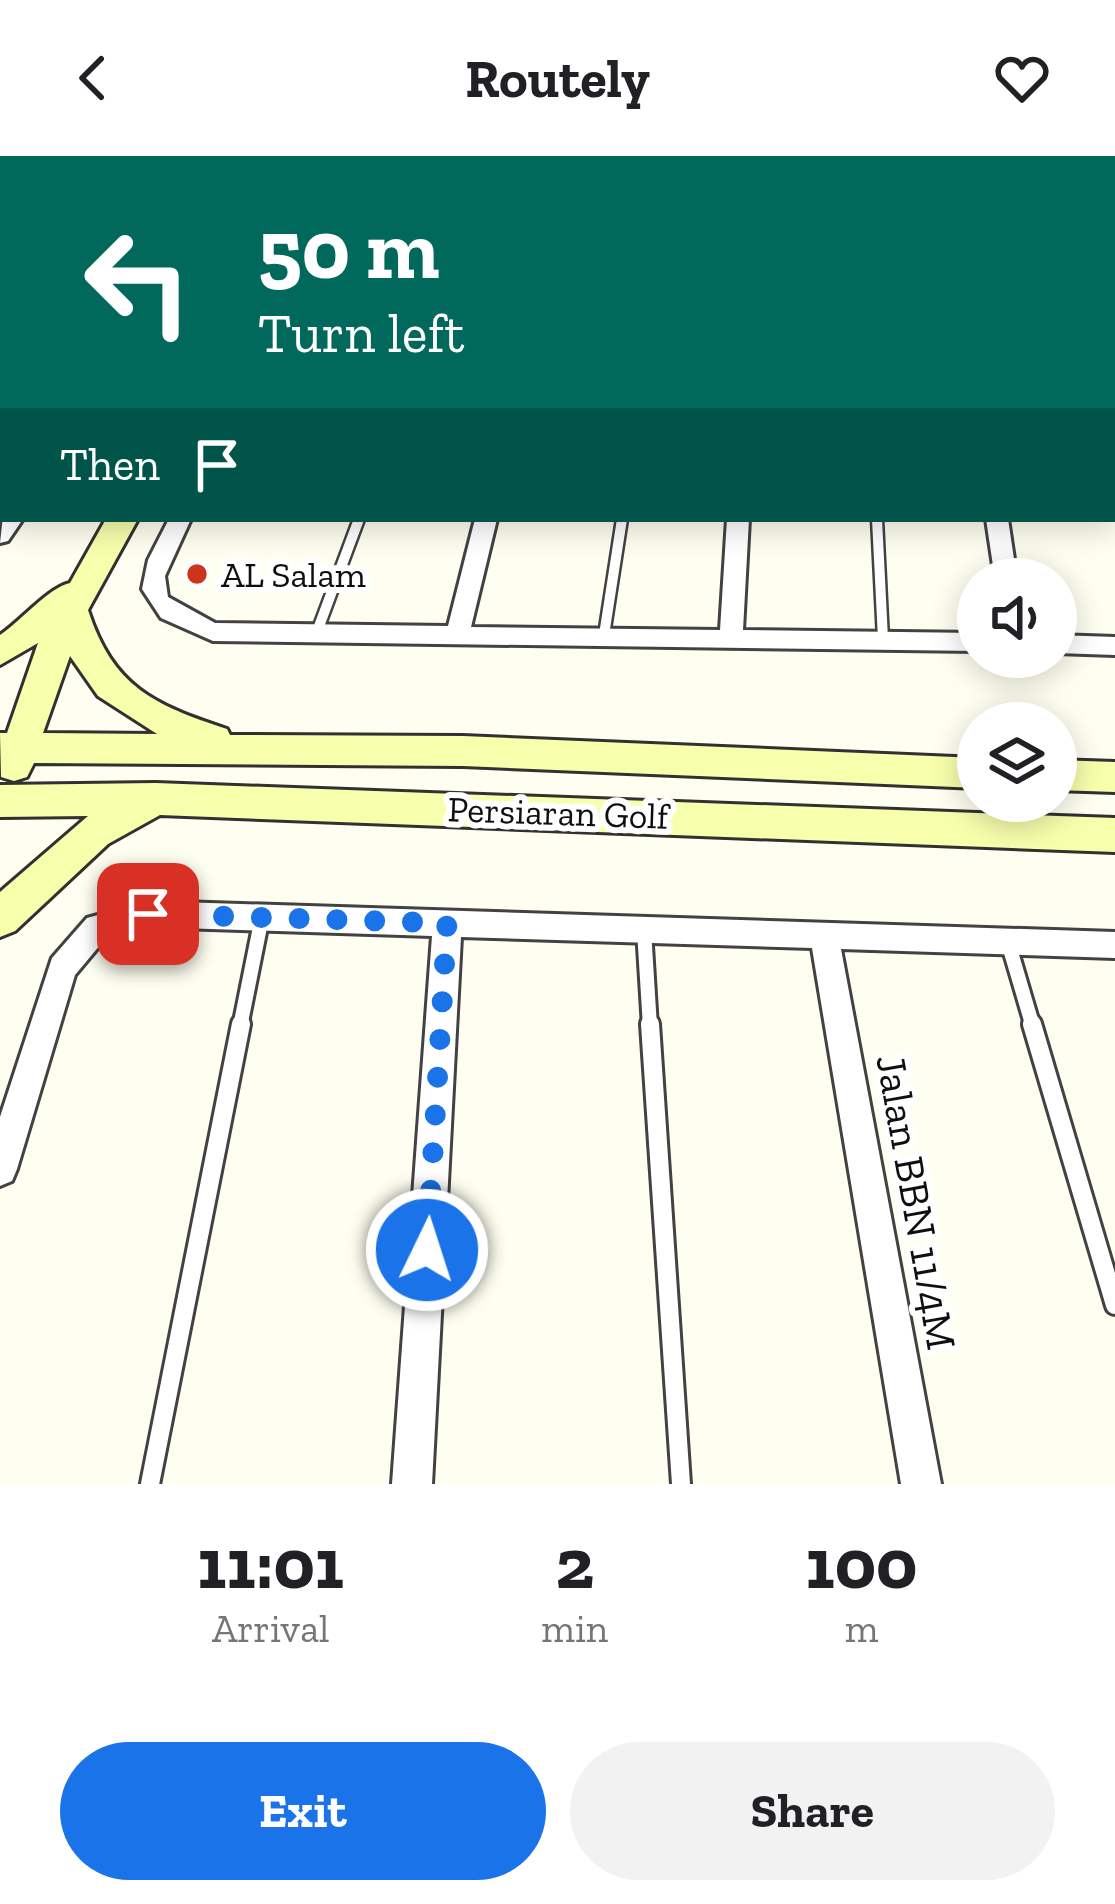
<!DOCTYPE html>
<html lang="en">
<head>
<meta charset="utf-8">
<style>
	:root { --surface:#fff; --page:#f2f2f2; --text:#202124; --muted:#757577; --accent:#1a73e8 }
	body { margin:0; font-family:"Zilla Slab",serif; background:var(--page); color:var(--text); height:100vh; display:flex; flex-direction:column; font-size:45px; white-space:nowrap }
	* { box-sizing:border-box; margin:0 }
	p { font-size:39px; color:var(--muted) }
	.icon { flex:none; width:66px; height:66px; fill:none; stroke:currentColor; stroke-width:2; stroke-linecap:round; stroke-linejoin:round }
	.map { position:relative; height:1328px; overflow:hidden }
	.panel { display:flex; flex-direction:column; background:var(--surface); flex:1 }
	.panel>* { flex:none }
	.top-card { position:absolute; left:0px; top:0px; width:1116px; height:366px; box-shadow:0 6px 30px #0003; background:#00695c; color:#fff; overflow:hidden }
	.controls { position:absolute; left:957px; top:402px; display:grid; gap:24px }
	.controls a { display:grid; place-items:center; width:120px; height:120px; border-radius:50%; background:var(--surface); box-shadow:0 6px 30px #0003; font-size:60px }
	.pin { position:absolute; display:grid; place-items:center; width:102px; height:102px; color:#fff; margin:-51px; border-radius:24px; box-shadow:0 6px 18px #0006 }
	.me { position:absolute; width:132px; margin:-66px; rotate:4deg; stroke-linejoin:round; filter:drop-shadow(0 0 9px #0008) }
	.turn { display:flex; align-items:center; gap:42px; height:252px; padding:0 60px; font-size:54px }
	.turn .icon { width:156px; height:156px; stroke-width:2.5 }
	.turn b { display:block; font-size:84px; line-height:102px }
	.then { display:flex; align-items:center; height:114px; padding:0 60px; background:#0003; gap:24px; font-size:45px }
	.eta { display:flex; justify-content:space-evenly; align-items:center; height:204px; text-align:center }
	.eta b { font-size:72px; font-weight:700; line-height:84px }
	.button { display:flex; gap:24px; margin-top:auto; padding:24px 60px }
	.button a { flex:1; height:138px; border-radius:72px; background:var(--accent); color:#fff; font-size:48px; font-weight:700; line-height:138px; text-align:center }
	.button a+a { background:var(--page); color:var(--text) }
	header { display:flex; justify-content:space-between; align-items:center; height:156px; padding:0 60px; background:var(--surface); font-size:54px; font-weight:700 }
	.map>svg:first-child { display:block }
	.forest { fill:#a7e094 }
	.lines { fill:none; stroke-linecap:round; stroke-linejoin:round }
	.lane-far2-casing { stroke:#424242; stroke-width:15 }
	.lane-far1-casing { stroke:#424242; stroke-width:20 }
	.lane-casing { stroke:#424242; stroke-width:24 }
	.street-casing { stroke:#424242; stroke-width:6 }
	.secondary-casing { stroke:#313131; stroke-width:6 }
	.lane-far2 { stroke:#fff; stroke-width:10 }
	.lane-far1 { stroke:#fff; stroke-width:14 }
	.lane { stroke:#fff; stroke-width:18 }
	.street { fill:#fff; fill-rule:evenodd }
	.secondary { fill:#f8ffac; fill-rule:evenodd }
	.route { stroke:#1a73e8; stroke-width:21; stroke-dasharray:0 37.8 }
	.poi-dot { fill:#cd351a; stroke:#fff; stroke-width:4.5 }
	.labels { text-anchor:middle; stroke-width:12; stroke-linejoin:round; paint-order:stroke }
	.poi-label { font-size:36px; fill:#0f0f0f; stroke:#fff; text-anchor:start }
	.street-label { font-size:36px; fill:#0f0f0f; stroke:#fff }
	.near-street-label { font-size:42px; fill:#0f0f0f; stroke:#fff }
</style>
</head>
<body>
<header><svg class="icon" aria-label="back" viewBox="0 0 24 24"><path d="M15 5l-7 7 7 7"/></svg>Routely<svg class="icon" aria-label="heart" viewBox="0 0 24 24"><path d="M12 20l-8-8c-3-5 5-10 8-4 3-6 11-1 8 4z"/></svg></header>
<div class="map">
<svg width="1115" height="1328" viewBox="0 0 1115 1328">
	<rect width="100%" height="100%" fill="#fffff1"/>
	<!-- forest -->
	<path class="forest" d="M361,0H1115V153L1113,3Z"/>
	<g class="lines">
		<defs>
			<path id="lane-far2" d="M1113,314L1115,322
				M877,363L883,483
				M604,479L622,363
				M315,481L359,363"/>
			<path id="lane-far1" d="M644,774L650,871
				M1008,786L1033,871
				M240,871L262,761"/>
			<path id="lane" d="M650,868L681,1328
				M1032,868L1115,1149
				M150,1328L241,868"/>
			<path id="street" d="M1113,158H1115V168H1113Z
				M0,172H3V182H0Z
				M3,360L23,363L8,385L0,387Z
				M169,363H191L165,420L168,441L215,467L448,470L475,363H497L471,471L720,474L727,363H749L743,474L978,477V495L213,485L161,462L142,433L148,404Z
				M986,363H1008L1017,423H995Z
				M1056,479L1115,481V499L1056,497Z
				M149,745L1115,776V802L841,793L941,1328H901L812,792L461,781L432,1328H392L432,780L149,771L106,782L75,819L17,1013L12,1025L0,1030V961L52,802L87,762Z"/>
			<path id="secondary" d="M317,0H339L315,3Z
				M106,363H138L88,454C113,531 154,549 227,573L230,579L463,580L978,602V632L463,610L34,607L27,621L14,625L1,621L0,577H7L38,487L0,509V479C21,465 48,432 70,427ZM70,500L98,540L157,578L43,577Z
				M1056,604L1115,606V636L1056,634Z
				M156,627L1115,662V696L160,659L108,688L15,775L0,781V736L88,660L0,661V629Z"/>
		</defs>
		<!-- lane-far2 casing -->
		<use href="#lane-far2" class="lane-far2-casing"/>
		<!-- lane-far1 casing -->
		<use href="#lane-far1" class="lane-far1-casing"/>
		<!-- lane casing -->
		<use href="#lane" class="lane-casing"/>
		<!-- street casing -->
		<use href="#street" class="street-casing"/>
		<!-- secondary casing -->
		<use href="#secondary" class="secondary-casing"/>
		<!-- lane-far2 -->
		<use href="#lane-far2" class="lane-far2"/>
		<!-- lane-far1 -->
		<use href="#lane-far1" class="lane-far1"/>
		<!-- lane -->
		<use href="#lane" class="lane"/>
		<!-- street -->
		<use href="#street" class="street"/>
		<!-- secondary -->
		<use href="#secondary" class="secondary"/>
	</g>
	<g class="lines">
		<!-- route -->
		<path class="route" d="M148,758L447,767L427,1094"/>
	</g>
	<!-- markers -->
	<circle class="poi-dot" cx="197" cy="418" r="12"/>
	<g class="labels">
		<!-- poi labels -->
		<g class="poi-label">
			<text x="221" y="431">AL Salam</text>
		</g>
		<!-- street labels -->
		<g class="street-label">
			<text transform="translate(558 656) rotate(2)" y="13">Persiaran Golf</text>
		</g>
		<!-- near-street labels -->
		<g class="near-street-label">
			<text transform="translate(917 1046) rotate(80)" y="15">Jalan BBN 11/4M</text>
		</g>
	</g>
</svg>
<div class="controls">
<a><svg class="icon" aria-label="sound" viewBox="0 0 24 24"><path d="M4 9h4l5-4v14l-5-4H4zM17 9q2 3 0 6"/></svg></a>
<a><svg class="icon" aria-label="layers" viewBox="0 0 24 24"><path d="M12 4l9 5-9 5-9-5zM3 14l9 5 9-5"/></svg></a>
</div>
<div class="pin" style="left:148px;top:758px;background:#d93025"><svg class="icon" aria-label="arrive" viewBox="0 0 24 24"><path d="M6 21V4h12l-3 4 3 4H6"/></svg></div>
<svg class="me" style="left:427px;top:1094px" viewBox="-20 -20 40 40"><circle r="17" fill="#1a73e8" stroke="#fff" stroke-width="3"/><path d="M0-11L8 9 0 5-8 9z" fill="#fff"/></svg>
<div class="top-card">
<div class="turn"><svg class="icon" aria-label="left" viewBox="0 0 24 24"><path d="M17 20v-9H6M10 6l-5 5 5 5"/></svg><div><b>50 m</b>Turn left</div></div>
<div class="then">Then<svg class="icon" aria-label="arrive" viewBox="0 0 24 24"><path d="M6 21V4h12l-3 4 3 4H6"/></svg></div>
</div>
</div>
<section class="panel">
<div class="eta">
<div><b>11:01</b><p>Arrival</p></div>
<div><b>2</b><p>min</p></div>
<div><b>100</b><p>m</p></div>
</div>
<div class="button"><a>Exit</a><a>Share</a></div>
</section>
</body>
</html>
